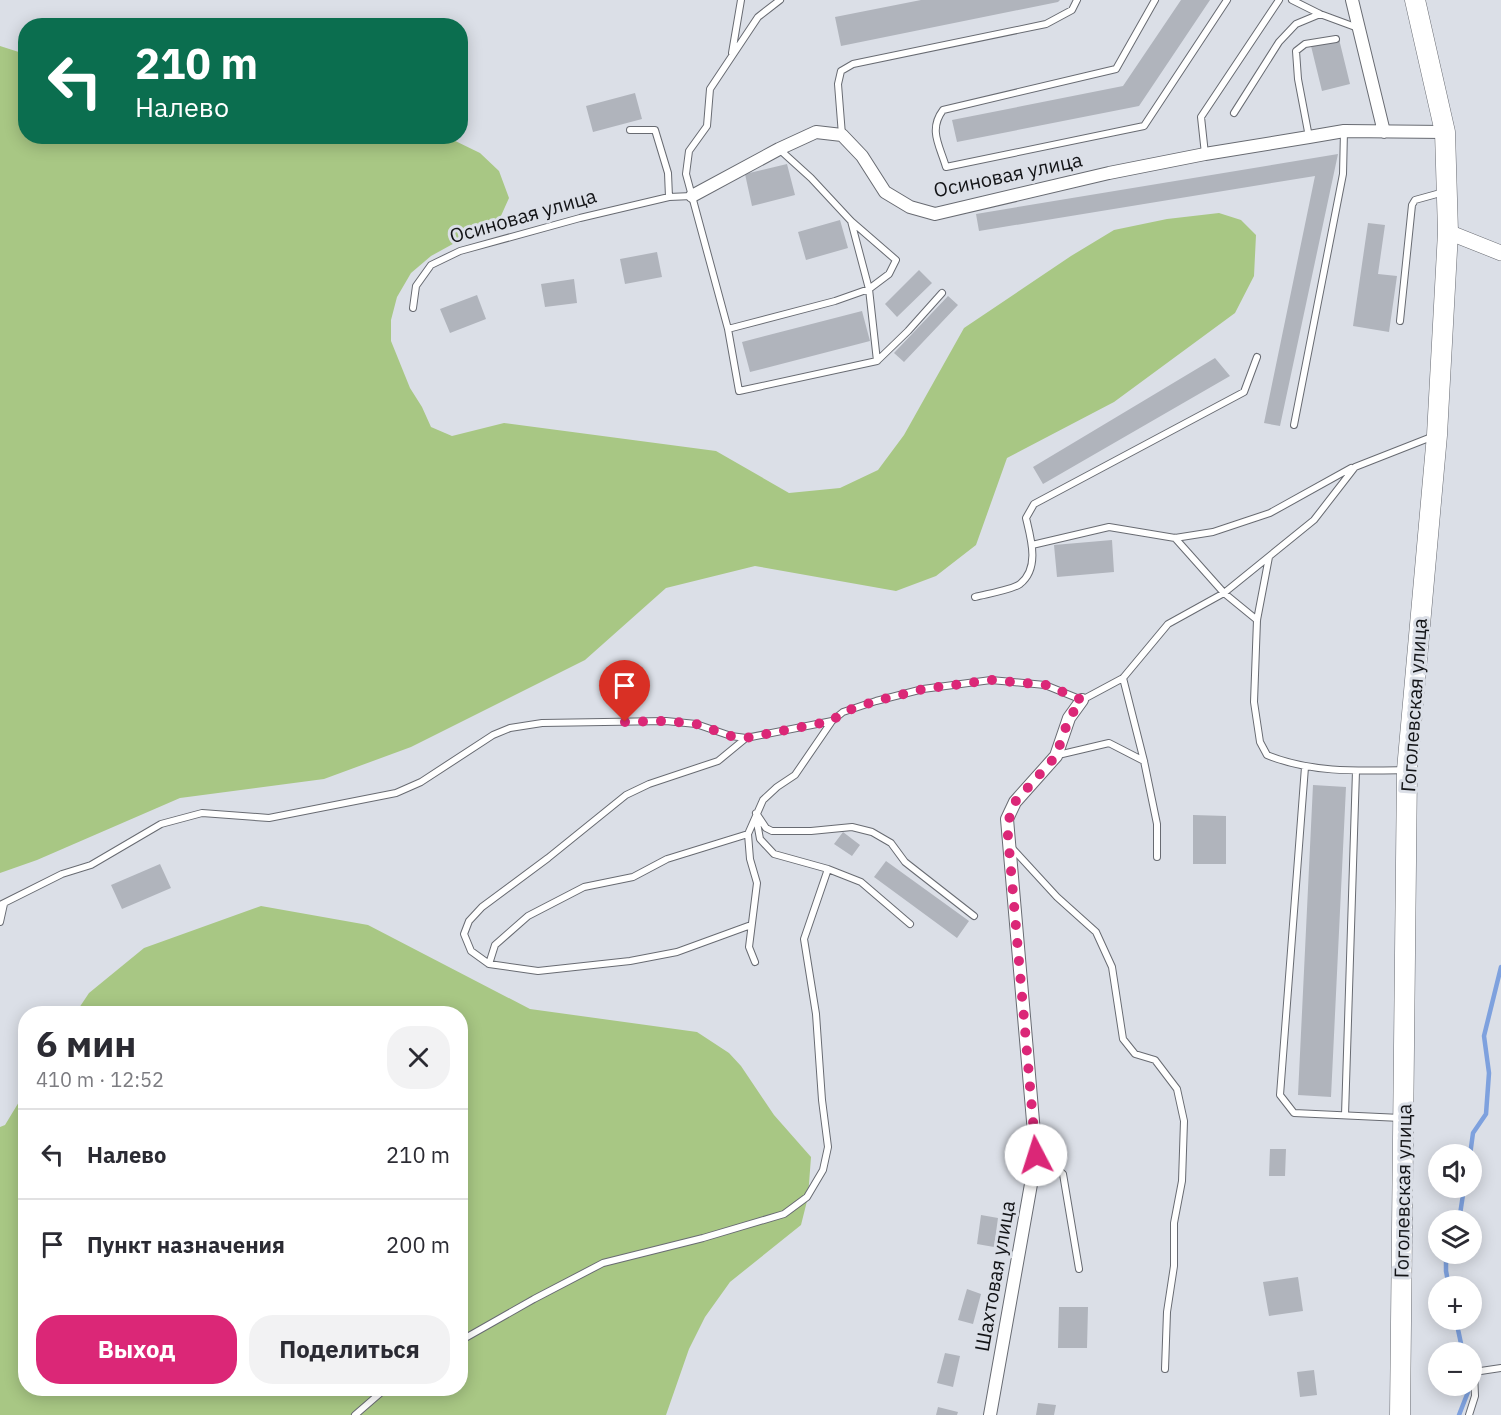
<!DOCTYPE html>
<html lang="ru">
<head>
<meta charset="utf-8">
<style>
	:root { --surface:#fff; --page:#f2f2f3; --text:#2b2b33; --muted:#7c7c81; --line:#e1e1e2; --accent:#db2777 }
	body { margin:0; font-family:"IBM Plex Sans",sans-serif; background:var(--page); color:var(--text); height:100vh; display:flex; flex-direction:column; font-size:22px; white-space:nowrap }
	* { box-sizing:border-box; margin:0 }
	p { font-size:20px; color:var(--muted) }
	.icon { flex:none; width:33px; height:33px; fill:none; stroke:currentColor; stroke-width:2; stroke-linecap:round; stroke-linejoin:round }
	.map { position:relative; flex:1; overflow:hidden }
	.panel { position:absolute; left:18px; top:1006px; width:450px; height:390px; display:flex; flex-direction:column; background:var(--surface); border-radius:24px; box-shadow:0 3px 15px #0003 }
	.panel>* { flex:none }
	.guide { position:absolute; left:18px; top:18px; width:450px; height:126px; border-radius:24px; box-shadow:0 3px 15px #0003; background:#0b6e4f; color:#fff; overflow:hidden }
	.buttons { position:absolute; left:1428px; top:1144px; display:grid; gap:12px }
	.buttons a { display:grid; place-items:center; width:54px; height:54px; border-radius:50%; background:var(--surface); box-shadow:0 3px 15px #0003; font-size:30px }
	.pin { position:absolute; display:grid; place-items:center; width:51px; height:51px; color:#fff; margin:-62px -26px; border-radius:50% 50% 50% 0; rotate:-45deg; box-shadow:0 0 6px #0007 }
	.pin .icon { rotate:45deg }
	.me { position:absolute; width:66px; margin:-33px; rotate:355deg; stroke-linejoin:round; filter:drop-shadow(0 0 4px #0008) }
	.turn { display:flex; align-items:center; gap:21px; height:126px; padding:0 18px; font-size:27px }
	.turn .icon { width:78px; height:78px; stroke-width:2.5 }
	.turn b { display:block; font-size:42px; line-height:51px }
	.round { display:grid; place-items:center; flex:none; width:63px; height:63px; border-radius:24px; background:var(--page) }
	.summary { display:flex; align-items:center; justify-content:space-between; height:102px; padding:0 18px }
	h1 { font-size:36px; font-weight:700; line-height:45px }
	.action { display:flex; gap:12px; margin-top:auto; padding:12px 18px }
	.action a { flex:1; height:69px; border-radius:24px; background:var(--accent); color:#fff; font-size:24px; font-weight:700; line-height:69px; text-align:center }
	.action a+a { background:var(--page); color:var(--text) }
	ul { padding:0; list-style:none }
	li { display:flex; align-items:center; gap:18px; height:90px; padding:0 18px; border-top:2px solid var(--line) }
	li div { flex:1 }
	li b { display:block; font-size:22px }
	li em { font-style:normal }
	.map>svg:first-child { display:block }
	.green { fill:#a8c784 }
	.lines { fill:none; stroke-linecap:round; stroke-linejoin:round }
	.stream { stroke:#7ea1de; stroke-width:4.5 }
	.building { fill:#b0b4bc }
	.service-casing { stroke:#686b72; stroke-width:8 }
	.minor-casing { stroke:#686b72; stroke-width:14 }
	.tertiary-casing { stroke:#686b72; stroke-width:16 }
	.primary-casing { stroke:#686b72; stroke-width:21 }
	.service { stroke:#fff; stroke-width:6 }
	.minor { stroke:#fff; stroke-width:12 }
	.tertiary { stroke:#fff; stroke-width:15 }
	.primary { stroke:#fff; stroke-width:20 }
	.route { stroke:#db2777; stroke-width:10; stroke-dasharray:0 18 }
	.labels { text-anchor:middle; stroke-width:6; stroke-linejoin:round; paint-order:stroke }
	.street-label { font-size:20px; fill:#131417; stroke:#dbdfe7 }
</style>
</head>
<body>
<div class="map">
<svg width="1501" height="1415" viewBox="0 0 1501 1415">
	<rect width="100%" height="100%" fill="#dbdfe7"/>
	<!-- green -->
	<path class="green" d="M0,46L25,54L26,136H445L480,153L499,171L509,198L500,218L431,256L411,273L397,297L391,320V341L410,388L422,407L431,427L452,436L504,423L716,451L789,493L840,488L878,470L904,435L964,328L1071,256L1114,230L1167,219L1219,213L1241,220L1256,235L1254,276L1235,313L1114,402L1007,458L976,545L936,576L896,591L755,566L666,588L585,660L411,747L324,779L180,798L37,860L0,873Z
		M261,906L368,925L530,1009L697,1032L729,1053L741,1066L774,1115L811,1157L808,1197L801,1225L730,1282L705,1317L689,1349L666,1415H0V1127L5,1125L25,1092L26,1389H460V1014H75L89,993L144,948Z"/>
	<g class="lines">
		<!-- stream -->
		<path class="stream" d="M1470,1155L1473,1133L1486,1114L1489,1073L1484,1036L1501,967
			M1459,1221L1464,1188
			M1446,1254V1271L1449,1287
			M1456,1320L1463,1353
			M1459,1415L1468,1392V1386"/>
	</g>
	<!-- building -->
	<path class="building" d="M921,0H1060L1058,2L841,46L835,17Z
		M1181,0H1210L1139,106L957,142L952,120L1123,86Z
		M1339,39L1350,84L1322,91L1311,46Z
		M635,93L642,119L593,132L586,106Z
		M1338,154L1280,426L1264,423L1315,176L979,231L976,214Z
		M787,164L795,195L752,206L745,174Z
		M840,220L848,248L806,260L798,232Z
		M1368,223L1385,225L1378,274L1397,276L1389,332L1353,326Z
		M657,252L662,277L625,284L620,259Z
		M919,270L932,283L897,317L885,304Z
		M574,279L577,303L545,307L541,284Z
		M477,295L486,319L450,333L440,309Z
		M948,296L958,305L904,362L894,353Z
		M862,311L870,341L750,372L742,342Z
		M1215,358L1230,376L1043,484L1033,467Z
		M1112,540L1114,572L1057,577L1054,545Z
		M1313,785L1346,787L1331,1097L1298,1095Z
		M1193,815L1226,816V864H1193Z
		M843,832L860,845L852,856L834,844Z
		M886,861L969,921L957,938L874,877Z
		M160,864L171,888L122,909L111,885Z
		M1270,1149H1286L1285,1176H1269Z
		M981,1215L998,1218L994,1247L977,1244Z
		M1298,1277L1303,1311L1269,1316L1263,1282Z
		M967,1289L981,1294L973,1324L958,1320Z
		M1059,1307H1088L1087,1348H1058Z
		M945,1353L960,1356L953,1387L937,1383Z
		M1314,1370L1317,1395L1300,1397L1297,1372Z
		M1038,1403L1056,1405L1054,1415H1036Z
		M938,1407L958,1412L957,1415H936Z"/>
	<g class="lines">
		<defs>
			<path id="service" d="M780,0L758,17L710,89L707,126L689,151L686,174L728,329L739,391L877,361L908,331L942,293
				M1155,0L1116,69L943,110C928,130 940,146 946,167L1144,126L1227,0
				M1292,0L1320,14L1358,28
				M732,53L741,0
				M1234,113L1279,42L1296,24L1320,14
				M630,130H655L668,173L669,197
				M842,135L838,84L841,71L853,64L1046,24L1072,10L1077,0
				M1309,137L1298,79L1296,51L1305,44L1336,39
				M1205,154L1201,117L1279,0
				M851,221L869,289L877,361
				M413,308L416,286L431,265L460,251L580,218L669,197L692,196
				M1400,321L1412,205L1415,200L1444,192
				M728,329L835,301L869,289L889,274L896,260L851,221L811,178L779,149
				M1294,425L1343,174L1344,131
				M1175,538L1224,593L1257,620
				M1032,545L1109,527L1175,538L1213,532L1270,513L1351,468
				M1269,557L1257,620L1254,702L1260,742L1267,755C1311,773 1359,771 1405,770
				M975,597C986,594 1012,590 1020,584C1040,568 1031,539 1026,518L1034,504L1244,392L1257,357
				M1123,678L1144,761L1157,824V857
				M746,738L718,761L649,784L626,795L548,858L482,907L469,921L464,934L471,951L489,964L538,971L630,961L677,952L751,925
				M1058,755L1109,743L1144,761
				M1305,767L1280,1095L1294,1113L1401,1118
				M756,813L766,828L772,831H811L852,827L872,832L891,843L905,862L974,916
				M756,817L760,839L774,854L828,869L861,882L910,924
				M1011,847L1057,897L1096,932L1112,967L1123,1039L1135,1054L1155,1060L1177,1089L1184,1121L1182,1181L1174,1223V1266L1167,1312L1165,1369
				M0,905L62,874L91,865L161,824L202,813L269,818L396,793L421,782L493,735L510,728L542,723L666,721L696,724L731,736L746,738L832,721
				M0,922L4,904
				M755,962L749,947L757,883L750,859L748,834L763,800L777,787L795,775L832,721L843,712L876,701L923,689L991,680L1045,685L1082,700L1123,678L1168,624L1224,593L1314,520L1355,467L1434,436
				M489,964L495,945L528,916L584,887L633,877L667,859L748,834
				M1345,1115L1356,771
				M1037,1156L1047,1160L1063,1174L1079,1269
				M460,1341L534,1299L603,1263L703,1238L784,1214L807,1197L823,1170L828,1147L822,1100L816,1014L804,939L828,869
				M355,1415L385,1389
				M1469,1415L1475,1396L1474,1372L1501,1368"/>
			<path id="minor" d="M1352,0L1384,132
				M692,196L779,149L816,132L842,135L862,156L885,192L910,207L935,214L1109,173L1205,154L1309,137L1344,131L1445,132
				M990,1415L1036,1156L1007,819L1015,802L1056,756L1069,718L1082,700"/>
			<path id="tertiary" d="M1448,232L1501,253"/>
			<path id="primary" d="M1400,1415L1407,770L1437,435L1448,232L1445,132L1415,0"/>
		</defs>
		<!-- service casing -->
		<use href="#service" class="service-casing"/>
		<!-- minor casing -->
		<use href="#minor" class="minor-casing"/>
		<!-- tertiary casing -->
		<use href="#tertiary" class="tertiary-casing"/>
		<!-- primary casing -->
		<use href="#primary" class="primary-casing"/>
		<!-- service -->
		<use href="#service" class="service"/>
		<!-- minor -->
		<use href="#minor" class="minor"/>
		<!-- tertiary -->
		<use href="#tertiary" class="tertiary"/>
		<!-- primary -->
		<use href="#primary" class="primary"/>
	</g>
	<g class="lines">
		<!-- route -->
		<path class="route" d="M625,722L666,721L696,724L731,736L746,738L832,721L843,712L876,701L924,689L991,680L1046,685L1082,700L1069,718L1056,756L1015,802L1007,825L1036,1155"/>
	</g>
	<g class="labels">
		<!-- street labels -->
		<g class="street-label">
			<text transform="translate(1008 175) rotate(-12)" y="7">Осиновая улица</text>
			<text transform="translate(523 216) rotate(-16)" y="7">Осиновая улица</text>
			<text transform="translate(1414 705) rotate(-86)" y="7">Гоголевская улица</text>
			<text transform="translate(1403 1191) rotate(-89)" y="7">Гоголевская улица</text>
			<text transform="translate(995 1276) rotate(-80)" y="7">Шахтовая улица</text>
		</g>
	</g>
</svg>
<div class="buttons">
<a><svg class="icon" aria-label="sound" viewBox="0 0 24 24"><path d="M4 9h4l5-4v14l-5-4H4zM17 9q2 3 0 6"/></svg></a>
<a><svg class="icon" aria-label="layers" viewBox="0 0 24 24"><path d="M12 4l9 5-9 5-9-5zM3 14l9 5 9-5"/></svg></a>
<a>+</a>
<a>−</a>
</div>
<div class="pin" style="left:625px;top:722px;background:#d93025"><svg class="icon" aria-label="arrive" viewBox="0 0 24 24"><path d="M6 21V4h12l-3 4 3 4H6"/></svg></div>
<svg class="me" style="left:1036px;top:1155px" viewBox="-20 -20 40 40"><circle r="19" fill="#fff"/><path d="M0-13L10 11 0 6-10 11z" fill="#db2777"/></svg>
<div class="guide">
<div class="turn"><svg class="icon" aria-label="left" viewBox="0 0 24 24"><path d="M17 20v-9H6M10 6l-5 5 5 5"/></svg><div><b>210 m</b>Налево</div></div>
</div>
<section class="panel">
<div class="summary"><div><h1>6 мин</h1><p>410 m · 12:52</p></div><a class="round"><svg class="icon" aria-label="close" viewBox="0 0 24 24"><path d="M6 6l12 12M18 6L6 18"/></svg></a></div>
<ul>
<li><svg class="icon" aria-label="left" viewBox="0 0 24 24"><path d="M17 20v-9H6M10 6l-5 5 5 5"/></svg><div><b>Налево</b></div><em>210 m</em></li>
<li><svg class="icon" aria-label="arrive" viewBox="0 0 24 24"><path d="M6 21V4h12l-3 4 3 4H6"/></svg><div><b>Пункт назначения</b></div><em>200 m</em></li>
</ul>
<div class="action"><a>Выход</a><a>Поделиться</a></div>
</section>
</div>
</body>
</html>
